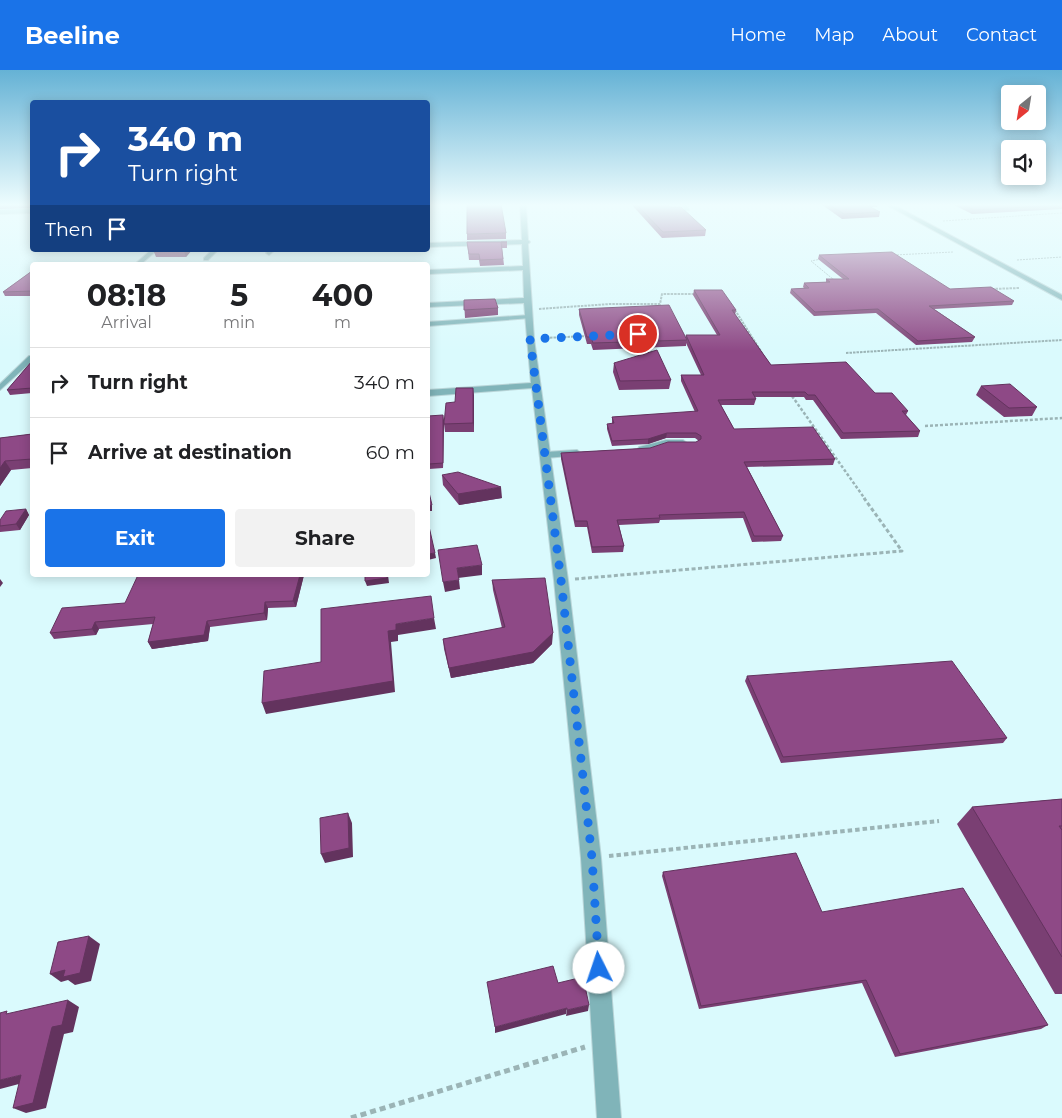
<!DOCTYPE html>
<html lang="en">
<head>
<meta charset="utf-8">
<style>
	:root { --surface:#fff; --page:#f2f2f2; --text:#202124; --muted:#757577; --line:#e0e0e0; --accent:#1a73e8 }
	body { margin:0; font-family:Montserrat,sans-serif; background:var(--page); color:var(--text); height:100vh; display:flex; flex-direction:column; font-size:19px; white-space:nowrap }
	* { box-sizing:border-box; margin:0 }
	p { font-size:16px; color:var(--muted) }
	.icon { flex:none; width:28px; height:28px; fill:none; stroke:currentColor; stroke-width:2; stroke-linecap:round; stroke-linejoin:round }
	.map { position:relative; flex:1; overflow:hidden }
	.side { position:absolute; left:30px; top:192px; width:400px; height:315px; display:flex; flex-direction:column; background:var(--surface); border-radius:5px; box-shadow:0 2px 12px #0003 }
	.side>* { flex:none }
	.banner { position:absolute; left:30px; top:30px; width:400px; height:152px; border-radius:5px; box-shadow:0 2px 12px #0003; background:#1a4fa0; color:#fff; overflow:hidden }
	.needle { width:32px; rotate:210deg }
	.tools { position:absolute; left:1001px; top:15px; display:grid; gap:10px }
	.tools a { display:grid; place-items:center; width:45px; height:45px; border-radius:5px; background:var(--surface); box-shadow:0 2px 12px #0003; font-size:25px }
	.pin { position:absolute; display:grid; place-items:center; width:42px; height:42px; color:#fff; margin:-21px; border:2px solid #fff; border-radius:50%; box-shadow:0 1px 5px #0007 }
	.me { position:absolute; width:55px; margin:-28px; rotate:356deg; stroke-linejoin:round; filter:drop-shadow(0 0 4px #0008) }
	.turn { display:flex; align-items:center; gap:18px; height:105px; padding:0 15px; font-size:22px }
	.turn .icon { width:65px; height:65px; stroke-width:2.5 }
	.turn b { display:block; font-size:35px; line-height:42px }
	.then { display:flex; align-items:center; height:48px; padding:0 15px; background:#0003; gap:10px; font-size:19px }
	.eta { display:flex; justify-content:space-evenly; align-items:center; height:85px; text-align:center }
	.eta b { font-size:30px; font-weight:700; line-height:35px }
	.button { display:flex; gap:10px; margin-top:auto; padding:10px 15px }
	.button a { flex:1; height:58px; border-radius:5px; background:var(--accent); color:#fff; font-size:20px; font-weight:700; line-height:58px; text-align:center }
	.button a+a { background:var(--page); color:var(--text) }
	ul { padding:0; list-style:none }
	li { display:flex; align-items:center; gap:15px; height:70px; padding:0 15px; border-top:1px solid var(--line) }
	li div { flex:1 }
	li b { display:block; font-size:19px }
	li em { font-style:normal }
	header { display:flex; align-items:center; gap:30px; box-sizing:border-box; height:70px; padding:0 25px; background:var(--accent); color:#fff }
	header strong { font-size:24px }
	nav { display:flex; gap:28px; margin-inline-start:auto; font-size:18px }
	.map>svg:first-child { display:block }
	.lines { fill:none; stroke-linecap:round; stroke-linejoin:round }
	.service-casing { stroke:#b9d5d8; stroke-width:2 }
	.minor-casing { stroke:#b9d5d8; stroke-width:2 }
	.tertiary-casing { stroke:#b9d5d8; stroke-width:2 }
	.path-far5 { stroke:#9bb4b6; stroke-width:1; stroke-dasharray:2 1; stroke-linecap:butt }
	.path-far4 { stroke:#9bb4b6; stroke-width:2; stroke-dasharray:2.5 1; stroke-linecap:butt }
	.path-far3 { stroke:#9bb4b6; stroke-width:2.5; stroke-dasharray:3 2; stroke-linecap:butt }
	.path-far2 { stroke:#9bb4b6; stroke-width:3; stroke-dasharray:4 2.5; stroke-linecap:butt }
	.path-far1 { stroke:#9bb4b6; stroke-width:4; stroke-dasharray:4.5 3; stroke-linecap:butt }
	.path { stroke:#9bb4b6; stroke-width:5; stroke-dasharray:6 4; stroke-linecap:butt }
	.service { fill:#80b4b9; fill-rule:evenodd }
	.minor { fill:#80b4b9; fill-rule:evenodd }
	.tertiary { fill:#80b4b9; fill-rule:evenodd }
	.wall { fill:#7a3f73 }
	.shaded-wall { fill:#63335e }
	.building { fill:#8e4986; stroke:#63335e }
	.route { stroke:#1a73e8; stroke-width:9; stroke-dasharray:0 16.2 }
</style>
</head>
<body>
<header>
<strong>Beeline</strong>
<nav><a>Home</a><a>Map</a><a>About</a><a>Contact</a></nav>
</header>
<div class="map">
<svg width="1062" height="1048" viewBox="0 0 1062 1048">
	<rect width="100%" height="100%" fill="#dafafd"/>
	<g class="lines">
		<defs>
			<path id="service" d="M682,134H686L689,140H685Z
				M151,180H157L140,195H134Z
				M212,180H218L208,190H204V188Z
				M269,180H275L269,185L266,183Z
				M529,245L531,246V248L428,256V252Z
				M29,286H32V291L0,320V314Z
				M666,370H683L687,373L683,376H666L642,382L638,379L639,377Z
				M577,380L581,383L580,385L546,388L542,385L546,382Z"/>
			<path id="minor" d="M520,134H526L528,170L530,172L528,174L534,269L568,510L601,788L621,1048H597L581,788L554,510L532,318L428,326V320L531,313L524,233L428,237V233L524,228L523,200L428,204V200L523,196L522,174L428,177V173L522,170Z"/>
			<path id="tertiary" d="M885,134H892L1062,225V230Z
				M32,139V143L0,144V140Z"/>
		</defs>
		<!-- service casing -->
		<use href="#service" class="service-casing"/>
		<!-- minor casing -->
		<use href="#minor" class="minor-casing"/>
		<!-- tertiary casing -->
		<use href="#tertiary" class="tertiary-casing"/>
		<!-- path-far5 -->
		<path class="path-far5" d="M943,151L1062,143
			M894,185L953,182
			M821,189L811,191L834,210
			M1017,190L1062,187"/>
		<!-- path-far4 -->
		<path class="path-far4" d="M832,209L835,211
			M992,219L1019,218
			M539,239L610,234H660L662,224H697
			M735,240L762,283
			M543,268L587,266
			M846,283L1062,270"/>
		<!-- path-far3 -->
		<path class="path-far3" d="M792,326L865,429
			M925,356L1062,348"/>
		<!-- path-far2 -->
		<path class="path-far2" d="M575,509L902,481L864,428"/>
		<!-- path-far1 -->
		<path class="path-far1" d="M609,786L939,751"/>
		<!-- path -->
		<path class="path" d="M351,1048L585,977"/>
		<!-- service -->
		<use href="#service" class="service"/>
		<!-- minor -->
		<use href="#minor" class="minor"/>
		<!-- tertiary -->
		<use href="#tertiary" class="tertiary"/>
	</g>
	<!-- wall -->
	<path class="wall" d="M0,134H32V138L0,139Z
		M631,134H667L670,137L706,160L705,166L662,168Z
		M736,134H819L737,135Z
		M821,134H883L878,135L877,137H870L880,142L879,147L842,149Z
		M952,134H1062V139L972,144Z
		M506,163V169L467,170V164Z
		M467,172H507V178H502L504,195L480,196L479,190H469Z
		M156,180H192L186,187H156L154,182Z
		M819,185L950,219L1014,231L1012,235L934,239L975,267L972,272L916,275L876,243L814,246L790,223L791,219L804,218L803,217L804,213L826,212V209H843L818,189Z
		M32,201V226H5L3,222Z
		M694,220L736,240L735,245L771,295L875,323L908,341L906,345L920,361L918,367L841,369L813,330H806L804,327H755L756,329L754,335H721L734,359L835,389L833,395L747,397L783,466L781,471L752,472L743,448L660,450L659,453L619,455L624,476L623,482L592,483L587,457H575L561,389V383L650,378L696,372L699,371L695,368H666L648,374L612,376L607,359V354H612V347L695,342L681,311V305H701L686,273V276L593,280L591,274H587L579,245V239L686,267V265H717L693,225Z
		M464,230L498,238V245L465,248Z
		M32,291V323L10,325L7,320Z
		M614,293L671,310L669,319L619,320L613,302Z
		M981,316L1037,337L1032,346L1004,347L976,325Z
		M473,318L474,362H445L444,354L455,332Z
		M428,346L444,350L443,398L429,399L428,397Z
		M32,364V398L11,400L0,416V368Z
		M442,405L502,428L459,435L443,415Z
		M26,439L29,445L20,460L0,462V450Z
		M304,505L296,537L268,538L267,550L210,557L208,571L152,579L148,572L153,554L99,559L96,565L54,569L50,563L125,533Z
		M492,510L552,574L533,593L451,608L444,579L443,569L502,558L493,520Z
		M747,606L1007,668L1003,673L781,693L745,611Z
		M1062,729V924H1055L957,754L972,737Z
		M663,802L822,842L1048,955L1041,959L895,987L862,913L699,939L662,806Z"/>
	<!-- shaded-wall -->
	<path class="shaded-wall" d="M185,180H192L186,187L184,181Z
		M473,318L474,325V362L473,353Z
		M443,345L444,350L443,398Z
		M667,363L666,368L648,374V369Z
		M5,391L11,400L0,416V398Z
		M501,417L502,428L459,435L458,424Z
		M432,435V441H428V436Z
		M26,439L29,445L20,460L16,454Z
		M435,483L436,488L428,490V484Z
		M482,495V505L458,508L457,498Z
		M300,505H304L296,537L293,531Z
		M388,505L389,513L367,516L365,511Z
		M0,509L3,513L0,517Z
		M459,510L460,519L445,522L443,512Z
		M265,532L268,538L267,550L264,543Z
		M434,548L436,559L398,565V571L391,572L395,622L266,644L262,633L388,561L396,554Z
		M207,551L210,557L208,571L152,579L148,572Z
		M95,552L99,559L96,565L92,559Z
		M553,563L552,574L533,593L451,608L449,598Z
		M348,743L352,753L353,787L325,793L321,784Z
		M89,866L100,874L91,911L75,915L68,910L61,912L50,904Z
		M68,930L79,937L73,962L64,964L46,1038L26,1043L13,1038L52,957Z
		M589,935L588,941L566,946L567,940Z
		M567,938L566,944L495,963V957Z
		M21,1005L34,1010L0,1019V1010Z"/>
	<!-- building -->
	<path class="building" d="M467,134H501L506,163L467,164Z
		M636,134H667L670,137H681L706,160L663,162Z
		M828,134H865L880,142L844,144Z
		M962,134H1062V135L974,140Z
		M467,172H507H501L503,189L480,190L479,184H469Z
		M156,180H185L184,181L154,182Z
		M892,182L950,219L991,217L1014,231L929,236L975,267L918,271L878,239L815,242L791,219L809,218L804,213L830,212L826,209H849L819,185Z
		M32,201V221L3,222Z
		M694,220H722L736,240H732L771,295L846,292L875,323H892L908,341H902L920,361L843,363L815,325H808L805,322H752L756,329L718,330L734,359L813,357L835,389L744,392L783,466H754L744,442L659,445L660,448L617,450L624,476L592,477L587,451H575L561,383L650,378L668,372H696L701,369V366L696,363H667L648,369L612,371L607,354L614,353L612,347L698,341L681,305H704L686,265H720Z
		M495,229L498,238L464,240V230Z
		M669,235L687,270L593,273L591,267H587L579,239Z
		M657,280L671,310L620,311L614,293Z
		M32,291V318L7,320Z
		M1010,314L1037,337L1009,338L981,316Z
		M456,318H473V353L444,354L446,333L455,332Z
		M443,345V393L429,394L428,392V346Z
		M32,364V389L5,391L0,398V368Z
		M458,402L501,417L458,424L442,405Z
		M428,418L432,435L428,436Z
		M26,439L16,454L0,456V450L6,441Z
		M428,452L435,483L428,484Z
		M477,475L482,495L457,498L459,510L443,512L438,480Z
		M138,505H300L293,531L265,532L264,543L207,551L204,565L148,572L155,547L95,552L92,559L50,563L62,538L125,533Z
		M365,505H387V508L365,511Z
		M545,508L553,563L533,582L449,598L443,569L505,557L492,510Z
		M431,526L434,548L396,554V560L388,561L393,611L262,633L264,601L321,592V539Z
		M952,591L1007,668L783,687L747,606Z
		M1062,729V756H1059L1062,760V887L972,737Z
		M348,743L349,778L321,784L320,748Z
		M796,783L822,842L963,818L1048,955L900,984L866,910L701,936L663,802Z
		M89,866L80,903L63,907L65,900L50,904L58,872Z
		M553,896L558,913L583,907L589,935L567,940V938L495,957L487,912Z
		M68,930L62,955L52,957L33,1033L13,1038L21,1005L0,1010V943L7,941L6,944Z"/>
	<!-- sky -->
	<linearGradient id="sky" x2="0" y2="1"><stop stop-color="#65b2d5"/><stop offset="0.48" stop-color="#eefdfe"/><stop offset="1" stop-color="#eefdfe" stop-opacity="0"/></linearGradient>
	<rect width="1062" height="281" fill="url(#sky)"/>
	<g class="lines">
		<!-- route -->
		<path class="route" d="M599,898L592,788L561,510L530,269L638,264"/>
	</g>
</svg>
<div class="tools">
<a><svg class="needle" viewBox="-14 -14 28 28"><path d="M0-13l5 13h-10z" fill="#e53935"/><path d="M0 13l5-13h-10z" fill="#757577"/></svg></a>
<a><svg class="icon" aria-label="sound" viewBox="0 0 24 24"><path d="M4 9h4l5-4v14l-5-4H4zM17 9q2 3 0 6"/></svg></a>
</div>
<div class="pin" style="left:638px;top:264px;background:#d93025"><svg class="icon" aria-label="arrive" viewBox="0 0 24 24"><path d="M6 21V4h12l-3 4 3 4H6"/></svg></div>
<svg class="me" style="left:599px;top:898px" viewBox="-20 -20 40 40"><circle r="19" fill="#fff"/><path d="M0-13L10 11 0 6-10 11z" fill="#1a73e8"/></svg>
<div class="banner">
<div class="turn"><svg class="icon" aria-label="right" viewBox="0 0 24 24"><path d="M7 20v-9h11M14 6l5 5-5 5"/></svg><div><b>340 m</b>Turn right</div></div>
<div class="then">Then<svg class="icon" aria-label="arrive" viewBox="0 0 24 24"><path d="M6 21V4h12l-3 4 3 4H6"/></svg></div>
</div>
<section class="side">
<div class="eta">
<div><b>08:18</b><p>Arrival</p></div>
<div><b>5</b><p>min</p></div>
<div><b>400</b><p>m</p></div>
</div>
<ul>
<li><svg class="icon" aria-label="right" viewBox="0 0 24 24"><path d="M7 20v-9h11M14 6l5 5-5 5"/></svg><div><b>Turn right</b></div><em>340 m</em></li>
<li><svg class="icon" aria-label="arrive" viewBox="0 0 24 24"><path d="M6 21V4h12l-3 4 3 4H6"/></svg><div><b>Arrive at destination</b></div><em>60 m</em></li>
</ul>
<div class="button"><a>Exit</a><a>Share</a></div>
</section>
</div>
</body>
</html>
